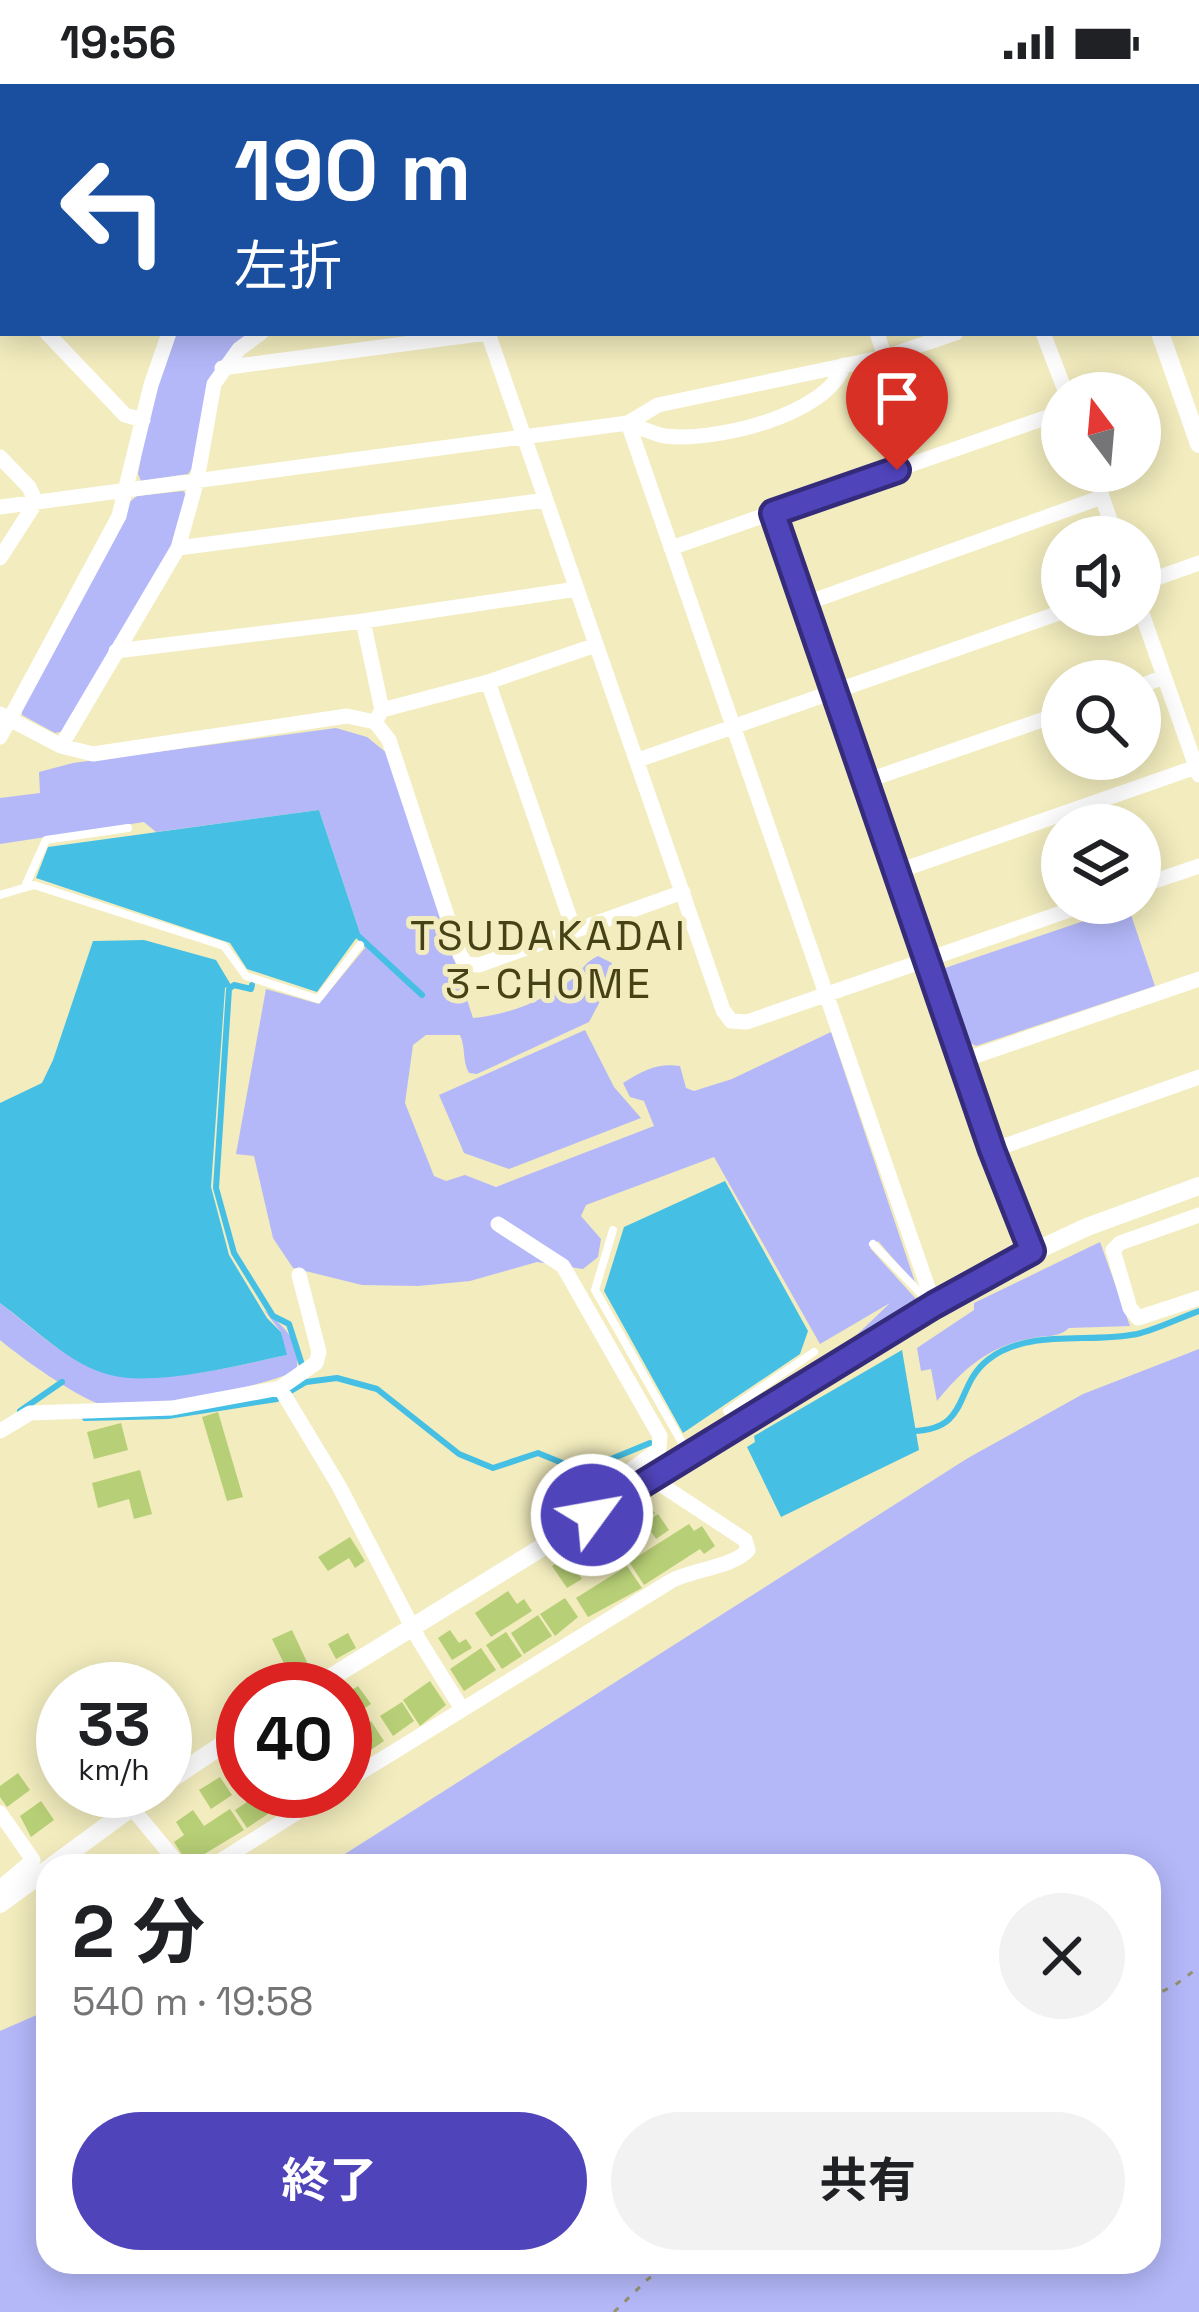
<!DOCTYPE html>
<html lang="ja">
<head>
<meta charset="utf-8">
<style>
	:root { --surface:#fff; --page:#f2f2f2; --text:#202124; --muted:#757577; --accent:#5044bb }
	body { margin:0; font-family:"Space Grotesk","Noto Sans JP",sans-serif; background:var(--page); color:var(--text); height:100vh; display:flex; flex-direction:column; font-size:45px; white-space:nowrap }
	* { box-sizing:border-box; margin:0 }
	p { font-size:39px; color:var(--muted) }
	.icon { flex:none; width:66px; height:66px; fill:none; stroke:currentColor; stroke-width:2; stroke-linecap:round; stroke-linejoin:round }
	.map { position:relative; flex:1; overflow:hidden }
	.drawer { position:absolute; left:36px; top:1770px; width:1125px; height:420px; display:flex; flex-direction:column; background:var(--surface); border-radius:36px; box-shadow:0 6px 30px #0003 }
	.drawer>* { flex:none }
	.banner { position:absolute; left:0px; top:0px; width:1200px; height:252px; box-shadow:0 6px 30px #0003; background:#1a4fa0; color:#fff; overflow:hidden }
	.needle { width:78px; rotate:344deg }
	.buttons { position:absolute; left:1041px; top:288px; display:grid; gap:24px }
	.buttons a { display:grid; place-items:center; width:120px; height:120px; border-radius:50%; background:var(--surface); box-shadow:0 6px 30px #0003; font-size:60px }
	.speed { position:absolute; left:36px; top:1578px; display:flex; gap:24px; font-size:60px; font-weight:700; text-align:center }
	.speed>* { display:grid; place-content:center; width:156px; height:156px; border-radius:50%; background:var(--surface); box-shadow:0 6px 30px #0003; line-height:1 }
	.speed small { font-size:30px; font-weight:400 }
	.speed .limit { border:18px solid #d22; background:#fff; color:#111 }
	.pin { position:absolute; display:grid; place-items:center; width:102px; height:102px; color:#fff; margin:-123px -51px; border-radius:50% 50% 50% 0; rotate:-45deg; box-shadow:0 0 12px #0007 }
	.pin .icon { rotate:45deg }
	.me { position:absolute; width:132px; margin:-66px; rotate:58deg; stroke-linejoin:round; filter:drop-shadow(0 0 9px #0008) }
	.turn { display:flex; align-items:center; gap:42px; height:252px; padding:0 36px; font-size:54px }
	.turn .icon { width:156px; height:156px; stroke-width:2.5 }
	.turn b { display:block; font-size:84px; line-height:102px }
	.round { display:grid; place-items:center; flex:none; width:126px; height:126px; border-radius:63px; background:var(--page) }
	.head { display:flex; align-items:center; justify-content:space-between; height:204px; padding:0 36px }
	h1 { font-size:72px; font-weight:700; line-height:90px }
	.action { display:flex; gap:24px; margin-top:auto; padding:24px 36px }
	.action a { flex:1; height:138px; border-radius:72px; background:var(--accent); color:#fff; font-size:48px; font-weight:700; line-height:138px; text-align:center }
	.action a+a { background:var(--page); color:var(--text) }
	.status { display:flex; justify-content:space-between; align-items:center; height:84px; padding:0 60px; background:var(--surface); direction:ltr }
	.status svg { height:33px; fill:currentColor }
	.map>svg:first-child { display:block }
	.green { fill:#b4b8f9 }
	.water { fill:#45bfe4 }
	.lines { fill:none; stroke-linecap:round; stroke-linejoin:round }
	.stream { stroke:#45bfe4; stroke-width:6 }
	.building { fill:#b7cf76 }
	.path { stroke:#95916f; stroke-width:3; stroke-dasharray:6 9; stroke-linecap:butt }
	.service { stroke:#fff; stroke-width:8 }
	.minor { stroke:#fff; stroke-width:15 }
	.tertiary { stroke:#fff; stroke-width:18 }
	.route-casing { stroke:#342c7a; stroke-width:30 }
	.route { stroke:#5044bb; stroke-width:21 }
	.labels { text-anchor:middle; stroke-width:10; stroke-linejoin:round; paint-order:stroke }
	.neighbourhood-label { font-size:42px; letter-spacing:3px; fill:#474117; stroke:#f2ecbe }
</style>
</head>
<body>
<div class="status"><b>19:56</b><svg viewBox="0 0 49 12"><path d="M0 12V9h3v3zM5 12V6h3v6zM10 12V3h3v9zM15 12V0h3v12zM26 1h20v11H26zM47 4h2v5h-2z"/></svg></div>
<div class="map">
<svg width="1199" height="2228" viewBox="0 0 1199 2228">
	<rect width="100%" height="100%" fill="#f2ecbe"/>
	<!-- green -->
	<path class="green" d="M177,249H251L218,280L193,383L188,390L141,397L138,390C147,345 151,287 177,249Z
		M183,407L189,413L174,463L64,647L55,649L22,631V624L127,420L137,412Z
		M336,644L367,653L388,670L473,934C508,931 543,917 571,896C582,888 584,878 598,872L612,879L613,893L589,938L477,990L469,989C462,977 466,964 460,951H426L413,961L405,1019L434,1092L446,1097L465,1091L496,1103L654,1042L644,1017L630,1013L623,999C643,987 656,979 680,982L686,1004L694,1007L732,995L831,948L916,1201L878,1157L870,1164L916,1215L915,1220L840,1267L890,1219L820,1260L714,1073L586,1121L581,1132L601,1155L598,1173L583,1185L537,1178L470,1197L418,1202L362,1201L293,1184L273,1154L254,1072L236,1070L266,905L319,920L365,864L319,726L156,748L144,738L0,760V714L40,709L39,688L73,679Z
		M1128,822L1155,902L976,962L965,956L942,889L945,884Z
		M585,946L614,1003L641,1034L509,1085L464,1069L439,1011Z
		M1100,1158L1130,1242L1069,1244C1058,1254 1047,1251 1033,1254C990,1261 963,1285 937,1317L931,1285L921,1287L917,1264L974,1226V1219Z
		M0,1219C24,1237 49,1261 76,1275C142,1308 217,1286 286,1271L281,1248L264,1226C284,1243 303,1258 296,1287C259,1303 141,1330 103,1321C79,1315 20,1273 0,1256Z
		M1199,1265V2228H0V1947L48,1926V2178H1149V1782H326L968,1374L1083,1310Z"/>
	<!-- water -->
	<path class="water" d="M319,726L360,849L317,908L247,885L230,859L36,794L48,763Z
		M144,856L216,876L231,901L225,904L211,1103L229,1171L267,1234L281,1248L287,1271C239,1281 156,1303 110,1291C70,1281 33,1243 0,1219V1019L42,999L53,976L93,857Z
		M725,1097L808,1247L800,1270L683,1349L604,1207L624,1143Z
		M902,1266L919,1366L781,1433L747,1363L755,1358L754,1352Z"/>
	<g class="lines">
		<!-- stream -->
		<path class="stream" d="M355,849L422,911
			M252,901L251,905L234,901L229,905L216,1104L234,1169L273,1232L289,1240L303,1284
			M20,1327L62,1298
			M85,1334L168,1332L277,1315L306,1298L337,1294L377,1305L459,1370L493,1384L538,1369L582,1387L650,1359
			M913,1347C972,1345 953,1302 989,1275C1030,1244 1089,1260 1137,1250C1158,1245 1179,1234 1199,1227"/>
	</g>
	<!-- building -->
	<path class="building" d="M218,1328L243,1413L227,1417L202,1333Z
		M121,1339L128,1366L94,1375L87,1348Z
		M140,1386L152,1430L134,1435L129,1415L98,1424L92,1399Z
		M647,1417L655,1429L651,1434L658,1430L669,1446L656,1455L636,1425Z
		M636,1429L648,1448L619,1463L609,1447Z
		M689,1440L694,1447L702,1442L715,1462L704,1470L700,1465L644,1501L629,1478Z
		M606,1448L620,1468L595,1484L584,1468Z
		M350,1453L365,1477L355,1484L349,1474L328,1487L318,1473Z
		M567,1472L582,1495L567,1504L552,1482Z
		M627,1482L642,1504L588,1533L576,1514Z
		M508,1507L517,1520L524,1515L532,1527L491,1553L475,1529Z
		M565,1514L578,1533L555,1552L540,1530Z
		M538,1531L552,1552L524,1570L511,1549Z
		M292,1546L313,1591L294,1600L272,1555Z
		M450,1546L459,1559L466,1555L472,1564L452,1576L438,1554Z
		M506,1548L522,1572L502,1585L486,1561Z
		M348,1549L356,1564L336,1575L328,1560Z
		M481,1564L496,1586L464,1607L450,1585Z
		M430,1597L446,1621L420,1642L403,1616Z
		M358,1602L371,1620L345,1637V1610Z
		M402,1618L414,1637L393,1652L380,1632Z
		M371,1637L384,1657L359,1674L345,1654Z
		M18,1689L30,1706L7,1723L0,1713V1702Z
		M220,1693L232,1711L211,1725L199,1706Z
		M273,1707H306L277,1727L267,1713Z
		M256,1712L268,1730L247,1744L235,1726Z
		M41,1717L54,1736L31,1753L20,1732Z
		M230,1725L244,1746L188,1780L174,1758L184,1751L176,1738L193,1726L204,1742Z"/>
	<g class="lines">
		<!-- path -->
		<path class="path" d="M1149,1914L1175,1901L1199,1883
			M614,2228L648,2195L673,2178"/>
		<!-- service -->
		<path class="service" d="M26,800L46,756L128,744
			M0,811L34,801L224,862L246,892L318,915L360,861
			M613,1146L595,1206L688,1369
			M873,1160L928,1217
			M736,1342L727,1327L814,1268"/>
		<!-- minor -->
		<path class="minor" d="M121,0L124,3
			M280,0L283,3
			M588,0L589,3
			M689,0L690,3
			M790,0L791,3
			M891,0L892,3
			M992,0L993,3
			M416,3L417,0
			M481,3L482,0
			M1031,3L1039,0
			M0,33L3,37
			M1197,51L1199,50
			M1197,164L1199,163
			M0,200L3,203
			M47,249L125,331L143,336
			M488,249L723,926L731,937L747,938L1090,819
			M877,249L885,273
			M1043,249L1066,309
			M222,284L487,249
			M628,339L934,1221
			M628,339C639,343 653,350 665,352C714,358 827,332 844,281
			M0,373L29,403L36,418L0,474
			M1093,387L1116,453
			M0,423L628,339L658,321L885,273L956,249
			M773,429L993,1066L1032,1167
			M178,464L546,416
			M671,464L1062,328
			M1140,500L1199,479
			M804,520L1102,413
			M1140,524L1199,691
			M363,537L382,626
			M116,567L363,537L577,505
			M488,598L574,846
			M1140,602L1164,593
			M0,630L61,662L93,670L347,632L375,638L389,656L460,871L466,880L479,881L683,808
			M375,638L382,626L488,598L596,561
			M0,653L119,432L151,301L169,249
			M61,662L178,464L197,396L214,300L239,265L261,249
			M638,676L1062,528
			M866,697L1062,629
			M896,788L1196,683
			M1140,802L1199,782
			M961,977L1199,895
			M993,1066L1199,993
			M1199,1131L1120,1159L1113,1166L1130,1224L1138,1234L1199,1214
			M498,1140L563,1182L660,1352L659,1365L627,1389L624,1398L629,1408
			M280,1304L316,1279L319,1268L299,1191
			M0,1347L30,1329L172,1324L280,1304L339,1402L419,1556L462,1625
			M345,1698L671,1497C693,1485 732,1484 748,1466L745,1456L651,1394
			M131,1723L180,1782
			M0,1729L33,1776L0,1804
			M212,1782L331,1707"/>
		<!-- tertiary -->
		<path class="tertiary" d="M1073,0L1074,3
			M1160,249L1199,360
			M312,1605L986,1190L1087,1143L1199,1102
			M165,1699L243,1647
			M52,1782L154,1707
			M0,1820L48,1785"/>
	</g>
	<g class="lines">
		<defs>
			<path id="route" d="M592,1431L934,1221L1032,1167L992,1066L773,429L897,386"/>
		</defs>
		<!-- route casing -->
		<use href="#route" class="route-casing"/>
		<!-- route -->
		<use href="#route" class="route"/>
	</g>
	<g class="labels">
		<!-- neighbourhood labels -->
		<g class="neighbourhood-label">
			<text x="549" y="866">TSUDAKADAI<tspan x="549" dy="48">3-CHOME</tspan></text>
		</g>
	</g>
</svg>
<div class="buttons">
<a><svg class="needle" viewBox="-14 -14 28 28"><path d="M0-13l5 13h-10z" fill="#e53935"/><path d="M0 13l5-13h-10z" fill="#757577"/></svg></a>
<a><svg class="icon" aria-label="sound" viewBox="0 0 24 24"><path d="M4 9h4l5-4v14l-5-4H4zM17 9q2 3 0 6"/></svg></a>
<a><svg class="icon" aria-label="search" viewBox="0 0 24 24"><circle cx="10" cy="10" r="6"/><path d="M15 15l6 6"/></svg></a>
<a><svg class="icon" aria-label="layers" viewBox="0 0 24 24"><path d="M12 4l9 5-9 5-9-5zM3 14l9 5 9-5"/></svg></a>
</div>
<div class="speed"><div>33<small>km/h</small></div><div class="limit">40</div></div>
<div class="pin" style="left:897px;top:386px;background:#d93025"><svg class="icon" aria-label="arrive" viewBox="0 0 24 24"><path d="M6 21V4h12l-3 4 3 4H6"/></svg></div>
<svg class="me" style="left:592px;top:1431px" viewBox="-20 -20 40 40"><circle r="17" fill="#5044bb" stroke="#fff" stroke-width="3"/><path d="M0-11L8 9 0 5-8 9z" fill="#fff"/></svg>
<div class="banner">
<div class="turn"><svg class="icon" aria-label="left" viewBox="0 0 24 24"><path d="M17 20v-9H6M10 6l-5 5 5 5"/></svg><div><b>190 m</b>左折</div></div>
</div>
<section class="drawer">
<div class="head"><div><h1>2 分</h1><p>540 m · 19:58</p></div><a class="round"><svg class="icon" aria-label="close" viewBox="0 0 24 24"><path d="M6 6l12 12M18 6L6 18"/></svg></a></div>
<div class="action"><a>終了</a><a>共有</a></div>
</section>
</div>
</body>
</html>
